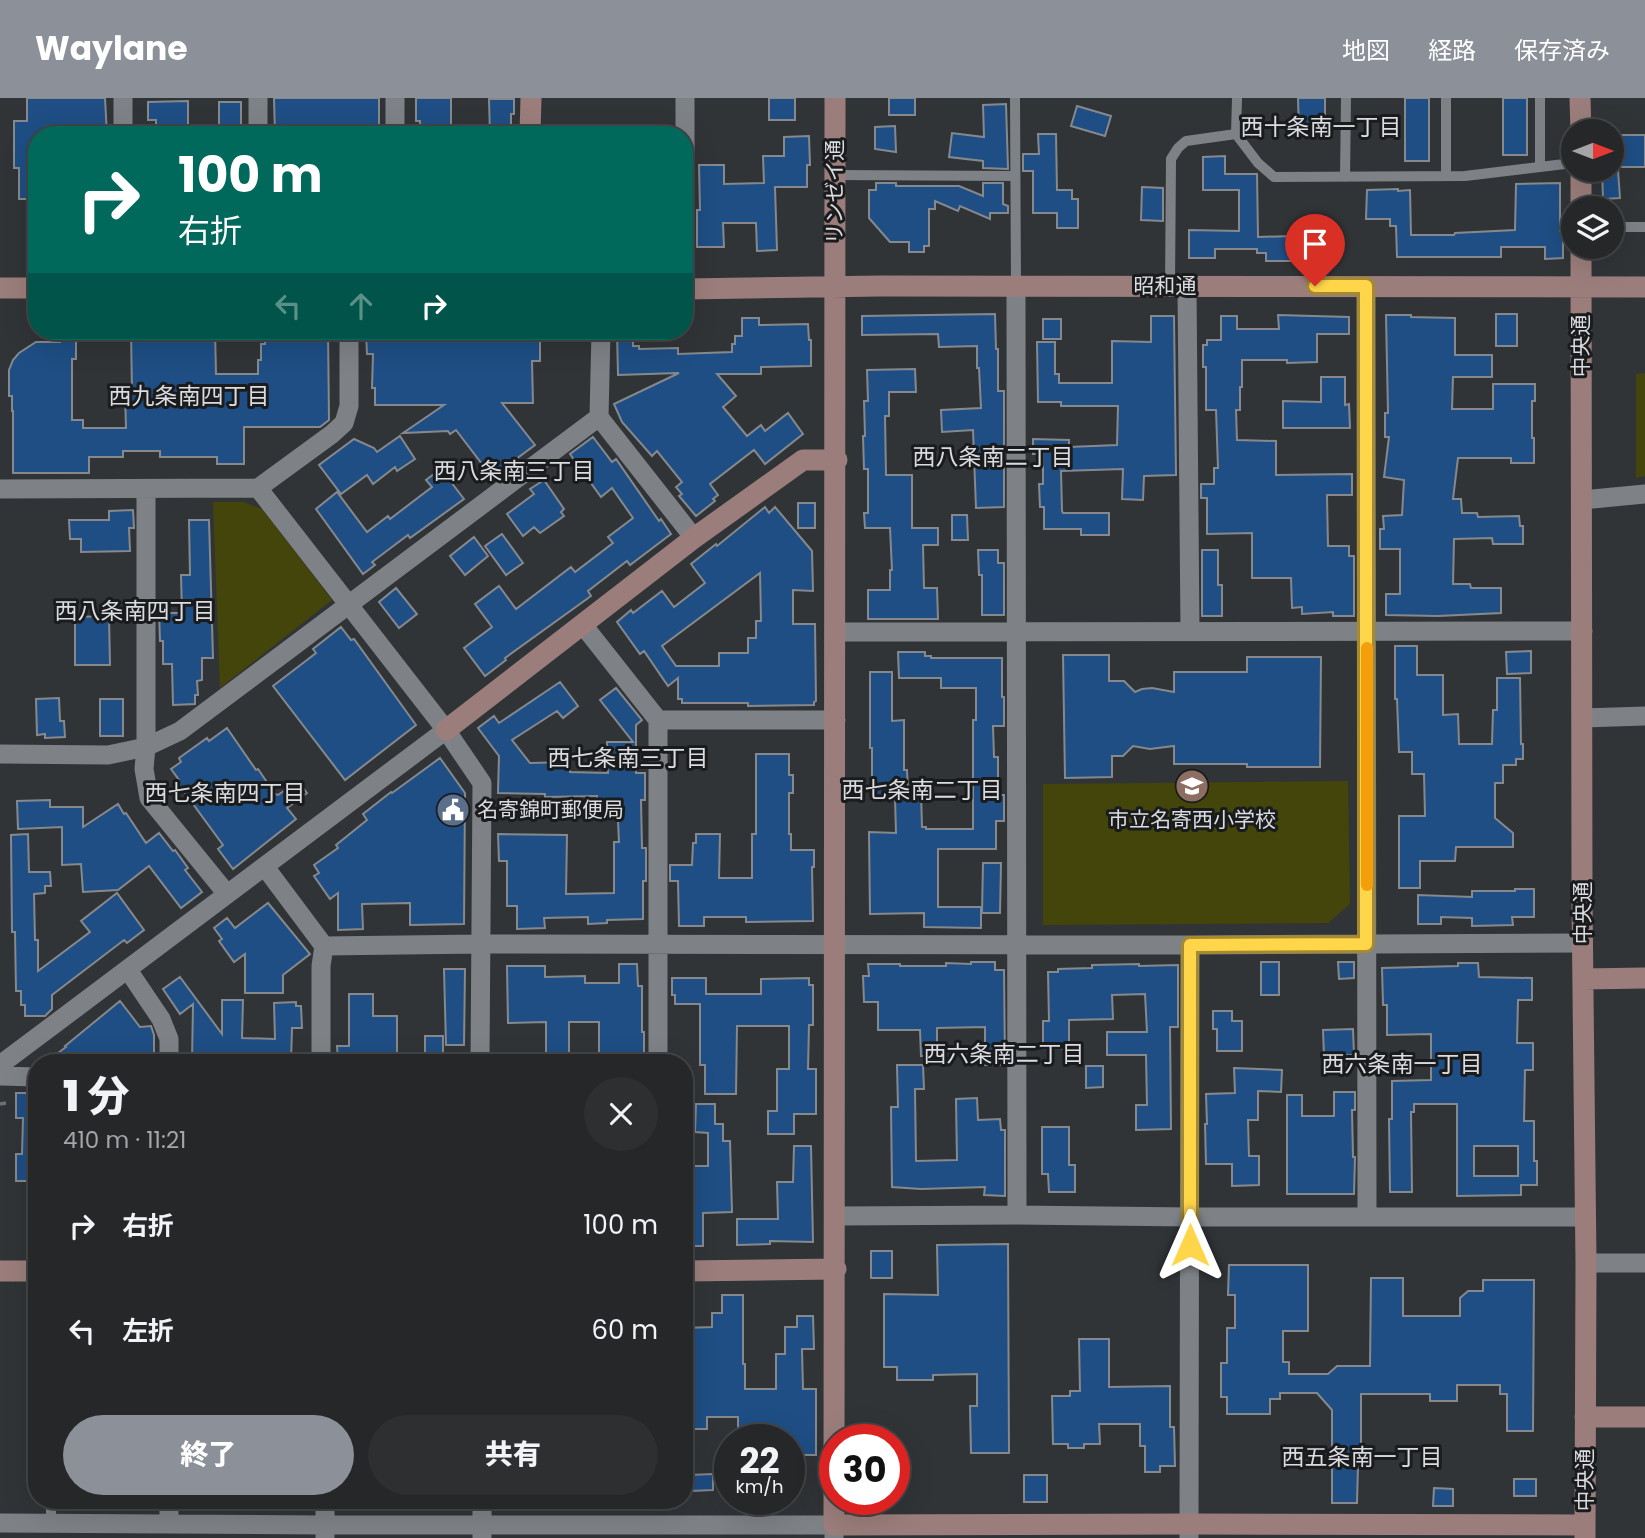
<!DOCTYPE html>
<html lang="ja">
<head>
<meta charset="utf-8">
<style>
	:root { --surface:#252729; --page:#2d2f31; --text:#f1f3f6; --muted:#a3a5a8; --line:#424446; --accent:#8c9099 }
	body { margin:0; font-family:Poppins,"Noto Sans JP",sans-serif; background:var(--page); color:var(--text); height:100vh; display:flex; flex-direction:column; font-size:26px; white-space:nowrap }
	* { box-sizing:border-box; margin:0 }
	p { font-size:23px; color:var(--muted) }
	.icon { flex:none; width:38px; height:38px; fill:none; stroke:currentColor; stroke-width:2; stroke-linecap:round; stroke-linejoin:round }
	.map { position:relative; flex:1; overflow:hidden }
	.side { position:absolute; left:28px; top:956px; width:665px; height:455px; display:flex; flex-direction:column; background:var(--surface); border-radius:28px; box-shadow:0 7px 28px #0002,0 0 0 2px var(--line) }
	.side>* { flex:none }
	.hud { position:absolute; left:28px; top:28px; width:665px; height:214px; border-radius:28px; box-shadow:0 7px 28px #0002,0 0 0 2px var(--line); background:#00695c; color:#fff; overflow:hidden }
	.needle { width:46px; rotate:90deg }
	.buttons { position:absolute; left:1561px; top:21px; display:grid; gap:14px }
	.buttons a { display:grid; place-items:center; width:63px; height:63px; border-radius:50%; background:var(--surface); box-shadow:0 7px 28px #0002,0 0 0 2px var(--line); font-size:35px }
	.speed { position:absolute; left:714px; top:1326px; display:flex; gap:14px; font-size:35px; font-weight:700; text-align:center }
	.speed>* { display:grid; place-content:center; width:91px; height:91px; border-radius:50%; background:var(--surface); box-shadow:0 7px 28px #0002,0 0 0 2px var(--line); line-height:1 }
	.speed small { font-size:18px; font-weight:400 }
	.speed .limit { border:10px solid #d22; background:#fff; color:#111 }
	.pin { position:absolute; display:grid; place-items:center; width:60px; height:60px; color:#fff; margin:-72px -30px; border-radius:50% 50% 50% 0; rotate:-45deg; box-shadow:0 0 7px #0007 }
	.pin .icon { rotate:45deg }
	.me { position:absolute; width:77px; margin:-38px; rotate:0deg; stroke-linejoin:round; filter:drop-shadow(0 0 5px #0008) }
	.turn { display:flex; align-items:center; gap:24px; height:147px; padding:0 35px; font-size:32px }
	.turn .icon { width:91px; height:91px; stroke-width:2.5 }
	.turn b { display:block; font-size:49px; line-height:60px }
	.lanes { display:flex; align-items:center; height:66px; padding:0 35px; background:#0003; justify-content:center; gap:35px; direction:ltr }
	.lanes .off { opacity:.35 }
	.round { display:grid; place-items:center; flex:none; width:74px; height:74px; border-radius:37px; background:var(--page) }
	.summary { display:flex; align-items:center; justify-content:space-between; height:119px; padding:0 35px }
	h1 { font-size:42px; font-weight:800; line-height:52px }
	.primary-button { display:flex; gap:14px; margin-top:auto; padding:14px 35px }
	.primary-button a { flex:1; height:80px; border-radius:42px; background:var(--accent); color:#fff; font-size:28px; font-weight:800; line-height:80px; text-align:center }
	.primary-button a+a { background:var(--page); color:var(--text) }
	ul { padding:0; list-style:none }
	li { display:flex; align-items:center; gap:21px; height:105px; padding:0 35px }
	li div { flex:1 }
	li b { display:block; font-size:26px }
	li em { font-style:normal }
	header { display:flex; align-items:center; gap:42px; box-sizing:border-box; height:98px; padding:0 35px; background:var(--accent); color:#fff }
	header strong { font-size:33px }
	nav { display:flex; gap:38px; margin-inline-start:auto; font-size:24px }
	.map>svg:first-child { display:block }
	.green { fill:#44450a }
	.building { fill:#1e4e84; stroke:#85898d; stroke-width:2; fill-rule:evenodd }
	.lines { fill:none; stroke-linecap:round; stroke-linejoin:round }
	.path { stroke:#6e7073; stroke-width:3.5; stroke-dasharray:7 3.5; stroke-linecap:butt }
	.lane { stroke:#7e8286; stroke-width:10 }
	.street { stroke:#7e8286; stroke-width:19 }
	.secondary { stroke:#9b7e7b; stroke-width:21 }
	.route-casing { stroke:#a68a30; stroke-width:18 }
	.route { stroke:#ffd54a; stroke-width:12 }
	.slow { stroke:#f59e0b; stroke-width:12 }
	.labels { text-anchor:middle; stroke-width:6; stroke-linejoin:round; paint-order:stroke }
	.street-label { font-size:21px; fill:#dbdcdf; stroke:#1a1b1d }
	.poi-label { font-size:21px; fill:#dbdcdf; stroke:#1a1b1d; text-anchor:start }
	.neighbourhood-label { font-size:23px; fill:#dbdcdf; stroke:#1a1b1d }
</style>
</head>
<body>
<header>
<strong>Waylane</strong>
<nav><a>地図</a><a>経路</a><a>保存済み</a></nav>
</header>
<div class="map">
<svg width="1645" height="1440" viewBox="0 0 1645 1440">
	<rect width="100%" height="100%" fill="#313437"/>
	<!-- green -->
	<path class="green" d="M1645,275V378L1636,380V276Z
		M213,404H243L262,411L332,502L220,590Z
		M1348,683L1350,806L1328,825L1043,827V686Z"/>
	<!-- building -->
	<path class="building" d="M27,0H105L107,37H37V101H19V70H14V23H27Z
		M274,0H379V31H368V37H348V33H308V37H275Z
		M416,0H451V37H420V23H416Z
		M769,0H795V22H769Z
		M889,0H915V17H889Z
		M1298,0H1325V37H1299Z
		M1405,0H1429V63H1405Z
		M1503,0H1527V57H1503Z
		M489,1H514V16H511V37H490Z
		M188,3V28L156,29V22H148V4Z
		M219,4H241V29H219Z
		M1006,6L1008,71L983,70V63L949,59L952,35L984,39L983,7Z
		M1077,8L1111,18L1105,38L1071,28Z
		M895,28L896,54L875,51V29Z
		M1038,36H1056L1057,92H1072V101H1078V130H1057V115H1033V73H1023V56H1039Z
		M1618,37H1645V69H1618Z
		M809,38L810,67H807V89H775L777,152L757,153L756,125H723L724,149H697V112H700L699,67H724V86L764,85L763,58H784V39Z
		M1225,58V76H1257L1258,139L1292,138L1293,163H1266V155H1257V151H1215V160H1189V132L1239,133V92H1203V59Z
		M1602,72H1618L1620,100L1603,101Z
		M876,85H896V88H959L983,98V85H1003V106L1008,108V115H990V121L960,108L958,113L935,103V111H929V148H924V154H909V144H890L869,120V92H876Z
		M1560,85V133H1563V160L1545,161V149H1501V159H1397L1396,128H1390V121H1366L1367,92L1398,91V93L1410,92L1411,137H1454L1455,135L1515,132L1516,86Z
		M1142,89L1163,90V123L1141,122Z
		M995,216L996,251H998V293H1004V409L976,410L973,332L942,334L941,312L981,310L979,270H977V248L939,249L938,236L862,237V218Z
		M1496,216H1517V248H1496Z
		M1278,217L1349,219V236H1317V264L1287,265V262H1242V289H1240V312H1236L1237,342L1276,343V377L1352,376V397H1327L1328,448H1349V458H1354V518H1333V514L1302,516V509L1292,510L1291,480H1252V435L1207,436V400H1201V386H1214V370H1218L1216,312H1206V269H1203V247H1207V242H1221V218H1237V231H1279Z
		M1386,217H1411V219L1455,220V257H1492V279H1453L1452,311H1493V286H1535V303H1532V340H1534V365H1511V360H1458L1453,401H1461L1462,415H1477L1478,419L1519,418L1520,428H1523V446H1493L1492,440L1454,441L1453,486H1470L1471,490H1501V515L1438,518L1386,517V496H1400V451H1380V431H1384L1383,418L1402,417L1404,382L1384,379L1389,339H1385V315H1388Z
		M1151,218H1174L1176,377L1144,378L1143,402L1122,401L1123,371L1061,373L1062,413L1063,415H1109V437H1081V431H1044V409H1040L1039,386H1043V356H1033V341L1069,342V349L1117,347L1118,308H1061V304H1038L1037,244H1055V276H1059V285H1112V243L1151,244Z
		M742,220H759V227L808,226L809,242H811V268L761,269V276H717L736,298L723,309L747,338L761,327L765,333L788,315L803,336L765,366L754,352L710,386L718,397L713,401L715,403L696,418L679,398L682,396L676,389L682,384L657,353L652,358L622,324L614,306L679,275L618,277L617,234H633V248H639V251L678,250V256L732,254V246H735V238H742Z
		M1043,221H1061V241H1043Z
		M131,233H157V242H200V233H215L216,276H258V262H261V246H265V233H328L329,322L320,329H244V366H217V359H160V353H123V359H89V375H13V313H12V298H9V272L13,262L19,255L36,244H60V241H76V261H72V322H83V330H126L125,295H132Z
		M418,233H464L465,241H520V233H540V263H532L533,305H502L535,347L492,379L456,332L450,336L448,333L403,335L444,307H375V290H372L373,256H367L366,234Z
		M915,271L916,294H889V318H885L886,377H912V430H938V447H923L924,490H937L938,521H868V492H890V472H892L890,430H865L864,415H868V371H864L863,338H865L864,303H868L867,272Z
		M1321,279H1345V307L1349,306L1350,330H1283V303L1321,304Z
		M400,338L415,361L397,373L395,369L373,386L367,377L341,396L319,367L354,341L374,350L377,354Z
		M593,339L612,364L616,361L659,423L661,421L671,436L630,467L627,463L588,493L591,498L505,560L506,562L485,578L464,550L492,529L475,506L499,488L516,511L571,469L575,474L613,445L608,439L633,420L612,390L601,399L570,356Z
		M441,371L464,401L410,440L408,437L372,464L375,467L363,476L316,411L337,394L367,434L388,418L390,421L432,389L426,382Z
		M544,382L564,411L561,414L564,418L540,435L534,429L523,438L507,416L534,396L530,391Z
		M798,405H815V430H798Z
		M765,409L769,415L775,409L812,453L813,493L793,492V526H815L816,603L814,604V607L748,608V605H682V601H678V580L668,588L644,553L640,556L617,524L631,512L633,515L662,493L674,509L705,485L691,466L716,446L717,448ZM760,475L761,523H756V540H748V555H719V568H676L662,548Z
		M133,412L134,430H129L130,453L81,454V441H70L69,422H109V413Z
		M952,417H967L968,442H952Z
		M189,422H209L213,560H202V582L197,583L198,597H195V606L173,607L172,566H163V543H160L159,515H182L181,477H190Z
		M502,436L523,465L506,477L485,448Z
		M474,439L488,458L465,477L450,458Z
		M978,452H998V465H1004V517H982V477H979Z
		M1202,452H1218V487H1222V518H1202Z
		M396,490L417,516L399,530L379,504Z
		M109,518L110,567H75V519Z
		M341,529L351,542L354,541L416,627L345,682L273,588L307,562L316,555L313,551Z
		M1395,548H1417V577H1443V617L1458,616L1459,646H1492L1493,612H1497V580H1520L1521,646H1523V661H1516V667H1503V685H1495V720L1513,735V749H1456L1455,763H1420V790H1399V718H1425L1424,676H1412V654H1399L1397,601H1395Z
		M1531,553V575L1507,576L1506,554Z
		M898,554H925V558H931V560H1002V599H1004V628H993L994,659H998V697H1004V723H996V751H938V809H981V830L924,829V815L870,816L869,734L896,735L895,700L872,701V650H870V574H892V623L904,622V672H907L908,694H921L922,729H926V731H973V622H976V590H941V580H899Z
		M1063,557H1109V583H1124L1135,594L1142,591L1152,590L1174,594V574H1247V559H1321L1320,669H1247V666H1174V648L1150,651L1133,648L1123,658H1112V679L1065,680Z
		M560,584L578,608L563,620L557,613L512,642L530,665L570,664V674L608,675L607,644H633L600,602L616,590L642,622L636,627V675H645V702H641L642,750H646V783H643V821L607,822V825L588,826V819L544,820L545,830L517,831V808H507V763H499L498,736L567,737L566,796L614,795V744H619L617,702H597V698L545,699V696L498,695L499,658L478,630L494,618L499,625Z
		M59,600L60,623H64L65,639L45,640V636L37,637L36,601Z
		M100,601H123V638H100Z
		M227,630L256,672L258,671L275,696L278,697L298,683L307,695L287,710L296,721L233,771L218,751L223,747L177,684L179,682L171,671L181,664L179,660L207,640L209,643Z
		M756,656H789V677H793V695H789V736H791V752H814V769H812L813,823L746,824V819H704V828H679L678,783H670V767H692L693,745H696V736H720L719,780H752V736H756Z
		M440,660L465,695L464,826L410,827V805L362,806L363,831L338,832V795L330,801L314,778L319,775L314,767L338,750L336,747L367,722L363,716L391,694L392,695Z
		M50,702V709H83V729L118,706L124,716L126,715L146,745L159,735L173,753L175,752L188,770L185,772L202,794L181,810L149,768L118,792L83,794L81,766L62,767V729L18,731L17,703Z
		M28,736L29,774H50L51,788H45V795L34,796L35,842H38V873L90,834L81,823L117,795L144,832L127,845L124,842L52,897V911L45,918H25V907H21V893H16L15,834H12L11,737Z
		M983,765H1001L1000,815H982Z
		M1515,791H1534V819H1512L1513,827L1472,828V820L1441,819V826H1418V797L1472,799V793H1515Z
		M268,805L310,856L283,877V895H245V856L234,864L219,843L222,841L214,830L227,820L235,830Z
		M971,864H995V872H1004L1005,967H985V929L937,930V958H921L920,932H878V904H864L863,878H869L868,866H900V868H946V865L971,866Z
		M1261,864H1279V897H1261Z
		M1338,864H1354V880L1339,881Z
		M1458,865H1478L1479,879L1532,880V902H1518L1517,945H1533V972H1525L1524,1023H1534V1063H1537V1087H1521V1097L1457,1098V1006H1414V1014H1411L1412,1094H1390L1389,1021H1392V983L1431,982V936L1387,937V907H1383L1382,870L1458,868ZM1474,1048H1518V1078H1474Z
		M619,866H637L638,888H642V934H644V957H625V964H599V924H569V963H546V924L508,925L507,868H545V879L585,878V885H619Z
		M1139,866V868L1178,867V929H1170L1171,1031L1136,1032V1007H1147L1146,957H1107V934H1147L1145,896L1112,897L1113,921L1069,922V951H1043V923H1049L1048,874H1058V871L1092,870V867Z
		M444,871H465L464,947H446Z
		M180,879L222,936V902H243L242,940L275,941L274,905L296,904V908H301L302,930H292L291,964H192L193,906L180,916L163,891Z
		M672,880H706V896H761V881L809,880V887H813V927H809L808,971H816V1016H794V1036H768V1013H777V971H789V928H737L736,996H705V967H700V906H675V897H672Z
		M349,896H373V918H397V962H373V964H338L337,948H349Z
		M120,903L140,929L151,928L154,937V964H46L66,949L65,948Z
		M1213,913H1232V923H1242V953H1217V931H1213Z
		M1353,931L1354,957L1324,958L1323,932Z
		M425,938H443V964H425Z
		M897,967H923L924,991H915L916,1063L957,1062L956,1001L977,1000L978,1022L1000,1021L1001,1032H1005V1098L984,1097L985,1089L921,1091L892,1089L891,1009H898Z
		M1086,968H1103V989L1086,990Z
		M1234,970L1282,972L1281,994L1258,993V1022H1248L1249,1058H1259V1087L1232,1088V1066H1206L1205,1026H1207L1206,996L1235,995Z
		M1334,994H1355V1012H1352L1353,1059H1355L1354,1096H1287V997H1302V1018H1334Z
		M16,995H37V1083H16V1056H22L23,1020H16Z
		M696,1006H715V1026H723V1043H730L732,1114L703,1115V1148H684V1068H708V1035L695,1034Z
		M1042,1029H1069V1067H1075V1094H1049L1048,1076H1042Z
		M794,1048H811L813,1144L770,1143V1146L737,1147V1121H778L777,1084H793Z
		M1008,1146L1009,1355H971L970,1308H977V1276L933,1277V1282H897V1269H884V1196L938,1197L937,1147Z
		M871,1153H892V1180H871Z
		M1229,1167H1308V1233H1283V1264H1289V1276H1328L1337,1268H1370L1371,1180H1403V1218H1460V1200L1468,1193H1483V1182H1534L1533,1333H1507V1296H1500V1287H1457V1303H1430V1296H1361V1368H1358L1357,1405H1332V1312L1317,1295H1280V1301H1270V1316H1227V1299H1221V1265H1227V1230H1235V1197H1228Z
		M722,1197H743V1266H745V1291H776V1256H785V1229H797V1218H813L814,1251H802L803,1291H816V1357H789V1342H738V1319H707V1331H692V1325H684V1294H688V1249H684V1230L712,1229V1215H722Z
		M1079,1241H1109V1289L1170,1288V1329H1174L1175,1368H1160V1374H1145V1348H1140V1326H1099L1100,1346H1084V1350H1068V1346H1053L1052,1298H1070V1293H1080Z
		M713,1376V1392L691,1393L690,1377Z
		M1024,1377H1047V1404H1024Z
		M1514,1381H1536V1398H1514Z
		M1434,1390L1453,1391V1408H1433Z"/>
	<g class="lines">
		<!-- path -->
		<path class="path" d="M0,1006L6,1005"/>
		<!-- lane -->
		<path class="lane" d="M1015,0L1016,188
			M1446,0V78
			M1236,36L1258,65L1274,79L1465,78L1573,65
			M1540,69V0
			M835,77L1015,78
			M1345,79L1346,0
			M1612,129H1645
			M1170,188L1171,61L1178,50L1186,43L1236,36L1237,0
			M51,1402V1425"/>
		<!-- street -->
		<path class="street" d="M123,0V37
			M258,0V37
			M395,0V37
			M685,0V191
			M1016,188L1017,1117
			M1187,188L1190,533
			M1366,188L1367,1118
			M601,233L599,319L694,440
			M258,390L446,632L482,685L480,964
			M0,391L258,390L332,336L344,325L349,308V233
			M146,391V649L144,671L149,700L227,796
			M1582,402L1645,396
			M583,527L658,622H836
			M835,534L1583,533
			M1583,620L1645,618
			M658,622V964
			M0,656L108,657L146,649L180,633L599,319
			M265,769L324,848L321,868V964
			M324,848L481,846L1190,847L1583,845
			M128,872L161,921L169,941V964
			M0,967L446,632
			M0,978L37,979
			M836,1118L1017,1117L1190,1119H1585
			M1586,1165H1645
			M169,1402V1425
			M325,1402V1439
			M482,1402V1439
			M0,1425L325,1427H834V1440
			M1189,1440L1190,847"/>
		<!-- secondary -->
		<path class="secondary" d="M835,0C835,476 838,952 834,1427L1189,1426L1585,1427
			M1580,0L1581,33
			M530,37L531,0
			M1581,72V110
			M1581,149L1582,803L1586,1165L1585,1440
			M0,190H37
			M684,191L881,188L1645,189
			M446,632L694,440L803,362H837
			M1583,881L1645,880
			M0,1173H37
			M684,1173L836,1171
			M1585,1319H1645"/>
	</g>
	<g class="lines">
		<defs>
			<path id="route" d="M1190,1147V847L1366,846V188H1315"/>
		</defs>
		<!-- route casing -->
		<use href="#route" class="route-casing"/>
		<!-- route -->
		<use href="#route" class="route"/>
		<!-- slow -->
		<path class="slow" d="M1367,787V550"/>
	</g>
	<!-- icons -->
	<defs>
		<symbol id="school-disc" viewBox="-11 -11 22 22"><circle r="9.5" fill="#8d6e63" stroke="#1a1b1d"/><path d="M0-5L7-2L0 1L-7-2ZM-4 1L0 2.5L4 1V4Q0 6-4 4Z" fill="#fff"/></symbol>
		<symbol id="civic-disc" viewBox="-11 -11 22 22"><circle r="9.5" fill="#5c6f8a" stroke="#1a1b1d"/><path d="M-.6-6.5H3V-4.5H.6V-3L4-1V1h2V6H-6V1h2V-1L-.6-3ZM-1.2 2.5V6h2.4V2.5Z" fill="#fff"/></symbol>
	</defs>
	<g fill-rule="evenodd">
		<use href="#school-disc" x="1173" y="669" width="38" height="38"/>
		<use href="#civic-disc" x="434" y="693" width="38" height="38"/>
	</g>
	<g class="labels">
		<!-- street labels -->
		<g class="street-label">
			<text transform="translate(835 94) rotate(-90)" y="7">リンゼイ通</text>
			<text x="1165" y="195">昭和通</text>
			<text transform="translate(1581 248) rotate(-90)" y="7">中央通</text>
			<text transform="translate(1583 815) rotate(-90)" y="7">中央通</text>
			<text transform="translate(1585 1382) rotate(-90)" y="7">中央通</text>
		</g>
		<!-- poi labels -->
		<g class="poi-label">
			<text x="477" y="719">名寄錦町郵便局</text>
			<text x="1192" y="729" text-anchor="middle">市立名寄西小学校</text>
		</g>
		<!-- neighbourhood labels -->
		<g class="neighbourhood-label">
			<text x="1321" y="37">西十条南一丁目</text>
			<text x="189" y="306">西九条南四丁目</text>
			<text x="993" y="367">西八条南二丁目</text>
			<text x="514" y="381">西八条南三丁目</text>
			<text x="135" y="521">西八条南四丁目</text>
			<text x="628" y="668">西七条南三丁目</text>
			<text x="922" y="700">西七条南二丁目</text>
			<text x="225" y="703">西七条南四丁目</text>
			<text x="1004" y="964">西六条南二丁目</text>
			<text x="1402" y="974">西六条南一丁目</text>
			<text x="1362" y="1367">西五条南一丁目</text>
		</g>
	</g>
</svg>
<div class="buttons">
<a><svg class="needle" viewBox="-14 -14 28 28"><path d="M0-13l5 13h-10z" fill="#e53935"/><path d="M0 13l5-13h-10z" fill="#a3a5a8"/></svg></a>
<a><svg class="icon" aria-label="layers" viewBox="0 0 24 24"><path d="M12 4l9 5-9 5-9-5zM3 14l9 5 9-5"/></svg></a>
</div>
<div class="speed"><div>22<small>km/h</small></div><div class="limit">30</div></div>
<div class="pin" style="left:1315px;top:188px;background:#d93025"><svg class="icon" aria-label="arrive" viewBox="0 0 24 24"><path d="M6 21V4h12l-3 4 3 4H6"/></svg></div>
<svg class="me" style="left:1190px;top:1147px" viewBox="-20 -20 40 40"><path d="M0-17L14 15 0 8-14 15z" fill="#ffd54a" stroke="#fff" stroke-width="4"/></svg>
<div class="hud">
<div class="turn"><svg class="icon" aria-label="right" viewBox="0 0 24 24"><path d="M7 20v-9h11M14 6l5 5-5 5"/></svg><div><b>100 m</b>右折</div></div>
<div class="lanes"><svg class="icon off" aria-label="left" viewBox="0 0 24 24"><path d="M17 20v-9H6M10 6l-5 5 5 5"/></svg><svg class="icon off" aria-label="ahead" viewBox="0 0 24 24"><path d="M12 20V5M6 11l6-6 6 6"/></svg><svg class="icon" aria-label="right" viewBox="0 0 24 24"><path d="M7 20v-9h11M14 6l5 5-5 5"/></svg></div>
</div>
<section class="side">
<div class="summary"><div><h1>1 分</h1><p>410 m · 11:21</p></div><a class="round"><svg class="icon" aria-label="close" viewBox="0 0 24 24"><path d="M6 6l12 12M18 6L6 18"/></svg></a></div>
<ul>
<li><svg class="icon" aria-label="right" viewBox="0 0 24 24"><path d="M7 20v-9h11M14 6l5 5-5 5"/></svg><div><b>右折</b></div><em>100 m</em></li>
<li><svg class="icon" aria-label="left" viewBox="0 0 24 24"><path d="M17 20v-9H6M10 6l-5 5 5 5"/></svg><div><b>左折</b></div><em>60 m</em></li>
</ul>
<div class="primary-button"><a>終了</a><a>共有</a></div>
</section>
</div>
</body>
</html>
